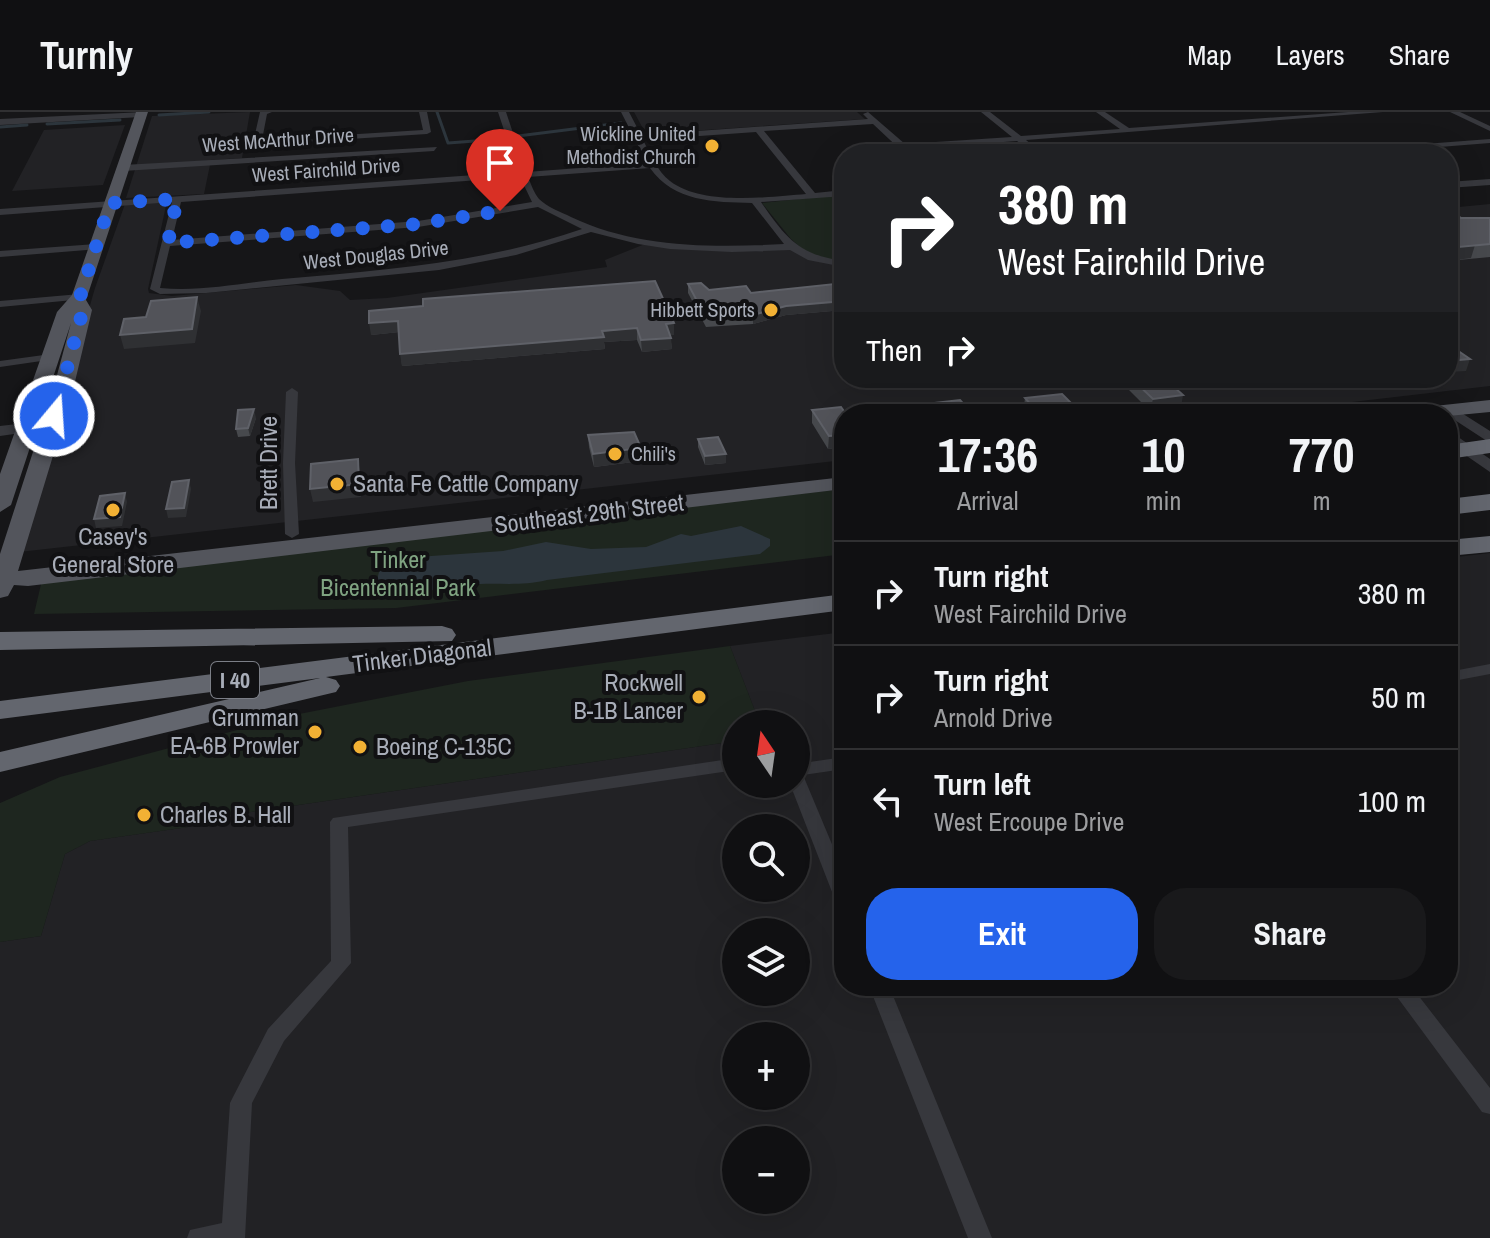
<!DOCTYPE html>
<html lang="en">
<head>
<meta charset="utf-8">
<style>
	:root { --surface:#101012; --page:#19191b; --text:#f1f3f6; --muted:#9c9d9f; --line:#303032; --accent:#2563eb }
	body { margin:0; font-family:"Archivo Narrow",sans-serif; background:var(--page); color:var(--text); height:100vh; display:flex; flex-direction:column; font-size:30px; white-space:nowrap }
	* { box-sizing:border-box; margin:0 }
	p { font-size:26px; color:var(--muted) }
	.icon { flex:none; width:44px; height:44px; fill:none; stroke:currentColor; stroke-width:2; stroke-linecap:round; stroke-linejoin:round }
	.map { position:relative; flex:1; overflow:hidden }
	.sheet { position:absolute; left:834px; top:292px; width:624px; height:592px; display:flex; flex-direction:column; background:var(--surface); border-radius:32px; box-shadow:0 8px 32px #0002,0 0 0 2px var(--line) }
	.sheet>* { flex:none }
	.hud { position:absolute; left:834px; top:32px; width:624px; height:244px; border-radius:32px; box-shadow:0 8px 32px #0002,0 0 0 2px var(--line); background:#202124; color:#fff; overflow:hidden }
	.needle { width:52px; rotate:347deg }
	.controls { position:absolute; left:722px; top:598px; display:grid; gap:16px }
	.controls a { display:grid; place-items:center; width:88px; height:88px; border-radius:50%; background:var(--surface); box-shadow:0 8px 32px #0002,0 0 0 2px var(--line); font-size:40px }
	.pin { position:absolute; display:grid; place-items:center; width:68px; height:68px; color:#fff; margin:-82px -34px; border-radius:50% 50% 50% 0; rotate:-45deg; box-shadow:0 0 8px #0007 }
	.pin .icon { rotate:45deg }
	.me { position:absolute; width:88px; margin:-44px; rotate:18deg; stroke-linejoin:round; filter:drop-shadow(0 0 6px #0008) }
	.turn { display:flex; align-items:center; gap:28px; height:168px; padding:0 32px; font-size:36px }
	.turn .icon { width:104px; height:104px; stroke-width:2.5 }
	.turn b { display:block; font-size:56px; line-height:68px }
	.then { display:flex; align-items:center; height:76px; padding:0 32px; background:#0003; gap:16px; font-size:30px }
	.eta { display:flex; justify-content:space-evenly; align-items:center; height:136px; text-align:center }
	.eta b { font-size:48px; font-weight:700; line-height:56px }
	.action { display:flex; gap:16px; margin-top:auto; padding:16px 32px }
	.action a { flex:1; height:92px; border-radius:32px; background:var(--accent); color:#fff; font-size:32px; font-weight:700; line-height:92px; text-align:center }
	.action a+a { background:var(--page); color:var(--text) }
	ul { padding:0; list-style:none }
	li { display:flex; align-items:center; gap:24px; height:104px; padding:0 32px; border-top:2px solid var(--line) }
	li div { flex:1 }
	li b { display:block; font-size:30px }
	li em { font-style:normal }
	header { display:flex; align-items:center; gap:48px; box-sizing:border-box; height:112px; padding:0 40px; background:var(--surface); border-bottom:2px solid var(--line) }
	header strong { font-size:38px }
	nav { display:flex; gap:44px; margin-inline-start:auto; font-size:28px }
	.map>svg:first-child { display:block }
	.built { fill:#222225; fill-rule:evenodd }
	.green { fill:#1e261f }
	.water { fill:#2c353c }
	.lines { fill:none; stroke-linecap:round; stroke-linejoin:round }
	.stream { stroke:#2c353c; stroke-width:3 }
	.minor { fill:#37383d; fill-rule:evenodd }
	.tertiary { fill:#37383d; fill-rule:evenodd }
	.primary { fill:#53555c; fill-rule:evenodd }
	.motorway { fill:#63666e; fill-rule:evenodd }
	.wall { fill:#47494d }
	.shaded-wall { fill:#2f3033 }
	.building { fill:#525359; stroke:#5f6168; stroke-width:2 }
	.route { stroke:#2563eb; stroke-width:14; stroke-dasharray:0 25.2 }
	.poi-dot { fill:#f2b134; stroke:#111113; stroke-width:3 }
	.labels { text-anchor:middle; stroke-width:8; stroke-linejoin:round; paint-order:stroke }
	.far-poi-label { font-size:20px; fill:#a8adb8; stroke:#111113; text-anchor:end }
	.far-street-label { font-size:20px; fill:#a8adb8; stroke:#111113 }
	.shield { fill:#111113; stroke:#7b7e86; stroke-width:2 }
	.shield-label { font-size:22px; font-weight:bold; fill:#a8adb8 }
	.street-label { font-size:24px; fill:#a8adb8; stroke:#111113 }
	.poi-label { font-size:24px; fill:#a8adb8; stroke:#111113; text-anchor:start }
	.park-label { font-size:24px; fill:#7fa381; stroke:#111113 }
</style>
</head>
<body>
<header>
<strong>Turnly</strong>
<nav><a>Map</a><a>Layers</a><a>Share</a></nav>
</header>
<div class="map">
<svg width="1490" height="1126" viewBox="0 0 1490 1126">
	<rect width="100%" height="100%" fill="#161618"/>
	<!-- built -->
	<path class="built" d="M250,0L242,46L211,48L204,82L126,86L152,4Z
		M634,0H857L865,7L646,22Z
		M125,13L103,73L12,79L44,18Z
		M167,89L148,177L149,181L172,184L296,173L340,179L350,188L387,186L607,155L605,148L645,132L797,137L844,150V266H1448V96L1490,92V274L1248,302H844V348L19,440L95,176L125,92Z
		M1490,441V1126H0V830L41,824L65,742L90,729L188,715L189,709L736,629V672H796V612H760L730,534L844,520V874H1448V446ZM736,716H796V776H736ZM736,820H796V880H736ZM736,924H796V984H736ZM736,1028H796V1088H736Z"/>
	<!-- green -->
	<path class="green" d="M844,82V150L809,143L791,127L762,91Z
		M844,377V442L396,496L34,502L42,468Z
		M730,534L760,612H736V629L189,709L188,715L90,729L65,742L41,824L0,830V691L60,665L294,603L468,569Z"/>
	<!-- water -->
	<path class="water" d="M741,414L770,427V434L760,442L547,468C522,474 504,471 480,472C443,475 411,485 374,480L379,460L387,453L417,445L503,439L546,430L591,437L646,435L681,422L691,424Z"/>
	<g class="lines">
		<!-- stream -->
		<path class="stream" d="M437,0L448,31L502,27
			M159,3L209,0
			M47,12L120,8
			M0,15L27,13
			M518,24L621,11"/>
		<!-- minor -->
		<path class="minor" d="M260,0H272L267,2L262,28L423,18L419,0H427L431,20L427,22L257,33L253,31Z
			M498,0H506L526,60L647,51L621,0H629L641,23L868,7L863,2L868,0L905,32L1012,25L981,0H990L1021,24L1120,17L1096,0H1105L1129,16L1348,0H1383L1026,28L1043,42H1034L1017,29L909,37L912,42H905L873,12L764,19L815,81L844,78V84L761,90C786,126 799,143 844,149V155L808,148L790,138L732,140L670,137L638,132L591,120L516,143L439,158L206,181L160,182L150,177L172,90L0,103V97L518,60ZM756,20L806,82C768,85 702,94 670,69C657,59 651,43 643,28ZM650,56C674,90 714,90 752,91L784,132C713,136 636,136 571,105C561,100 547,95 539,87C534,81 531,72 528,65ZM520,65L532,90L418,109L172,128L181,90ZM538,95L582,117C485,151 384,158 282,167C242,171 201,180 160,176L170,134L418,115Z
			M1450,0H1460L1490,14V19Z
			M1490,27V31L1351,42H1315L1319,40Z
			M437,35L434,39L123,59L119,56L123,53Z
			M1490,67V73L1448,76V70Z
			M96,132L99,133V137L0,145V139Z
			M80,182L85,185L84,187L0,195V189Z
			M51,242L55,243V247L0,255V249Z
			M292,276L298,280L295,351L299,422L292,426L285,422L283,351L286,280Z
			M1490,552V562L1448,570V560Z
			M844,645V657L803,663L844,761V792L837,790L834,785L790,672H796V652Z
			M736,646V658L348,715L351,851L284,929L252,991L245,1126H187L190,1118L222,1111L230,991L233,985L268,917L331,849L330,710L333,706Z
			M869,874H889L992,1126H968Z
			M1389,874H1411L1490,976V1002L1482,1000Z"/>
		<!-- tertiary -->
		<path class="tertiary" d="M144,0L141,5L0,13V7Z
			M1449,293L1490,319V331L1444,301V295Z
			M51,308L59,313L56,316L0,324V314Z
			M1448,318L1490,347V360L1448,331Z"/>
		<!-- primary -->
		<path class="primary" d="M136,0H148L86,188L92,198L73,278L18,459L844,365V377L28,474L14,473L8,484L0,486V442L53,278L71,211L11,393L0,400V362L57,200L72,183Z
			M1490,288V300L1448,304V302H1361L1371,296L1425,295Z"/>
		<!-- motorway -->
		<path class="motorway" d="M1490,327V341L1448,347V333Z
			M1490,382V398L1448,403V387Z
			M1490,424V440L1448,444V428Z
			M844,482V498L326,565L336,568L340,574L336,580L0,660V640L320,566L0,607V589Z
			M442,514L452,517L456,523L452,529L0,538V520Z"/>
	</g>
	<!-- wall -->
	<path class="wall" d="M1461,106H1490V145L1448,149Z
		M844,171V198L786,203L753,212L706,215L688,181V172L709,178L751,181Z
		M423,187L674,223H670L672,237L642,240L637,228L604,230L605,237L402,254L399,220L371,223L423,194Z
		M1127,266H1164L1181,296L1150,299L1126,275Z
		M1301,266H1348L1347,270L1311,274Z
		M1025,286L1078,302H1031L1024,294Z
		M925,292L972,302H926L925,300Z
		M812,298L844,302V335L828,337L812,311Z
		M256,306L250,324L238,325L236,317Z
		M588,323L641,336V349L594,355L589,335Z
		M698,327L726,342V351L705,353L698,335Z"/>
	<!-- shaded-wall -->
	<path class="shaded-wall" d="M1475,133L1471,146L1448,149V136Z
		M197,185L201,199L195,231L124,237L120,223Z
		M844,189V198L786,203L753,212V203L786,194Z
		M398,209L400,220L371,223L369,211Z
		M674,211V223L666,224V212Z
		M637,216V228L604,230L605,237L402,254L400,242Z
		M671,226L672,237L642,240L641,228Z
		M1470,247L1466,259L1448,260V249Z
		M1313,266H1348L1347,270L1311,274Z
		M1183,283L1181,296L1150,299L1153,287Z
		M254,297L256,306L250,324L248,316Z
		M1078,298V302H1054V301Z
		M844,323V335L828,337L829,324Z
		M641,336V349L594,355L593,342Z
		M726,342V351L705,353V344Z
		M358,347L360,360L361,385L313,390L310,377Z
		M189,368L191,377L186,405L168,406L166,397Z
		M125,381L127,390L122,414L96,416L94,407Z"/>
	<!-- building -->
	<path class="building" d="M1448,99L1461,106H1490V132L1448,136Z
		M655,169L674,211L666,212L671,226L641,228L637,216L602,219L604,225L400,242L398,209L369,211V199L423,194V187Z
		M701,171L709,178L746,174L751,181L844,171V189L786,194L753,203L706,206L688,172Z
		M197,185L192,217L120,223L124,207L146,205L151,189Z
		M1448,232L1470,247L1448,249Z
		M1131,266H1164L1183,283L1153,287Z
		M1062,282L1078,298L1054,301H1038L1025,286Z
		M960,288L972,302H933L925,292Z
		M841,295L846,302H844V323L829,324L812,298Z
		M254,297L248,316L236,317L238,298Z
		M634,320L641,336L593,342L588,323Z
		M718,325L726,342L705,344L698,327Z
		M358,347L359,372L310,377L311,352Z
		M189,368L184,396L166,397L172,370Z
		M125,381L120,405L94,407L100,384Z"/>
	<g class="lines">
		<!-- route -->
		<path class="route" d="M54,304L83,198L80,185L110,91L177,87L168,131L418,112L500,99"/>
	</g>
	<!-- markers -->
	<g class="poi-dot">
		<circle cx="712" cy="34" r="8"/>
		<circle cx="771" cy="198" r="8"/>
		<circle cx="615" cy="342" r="8"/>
		<circle cx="337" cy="372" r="8"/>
		<circle cx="113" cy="398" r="8"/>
		<circle cx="699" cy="585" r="8"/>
		<circle cx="315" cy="620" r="8"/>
		<circle cx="360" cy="635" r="8"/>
		<circle cx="144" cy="703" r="8"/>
	</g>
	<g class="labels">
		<!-- far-poi labels -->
		<g class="far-poi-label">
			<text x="696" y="29">Wickline United<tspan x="696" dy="23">Methodist Church</tspan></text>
			<text x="755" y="205">Hibbett Sports</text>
			<text x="631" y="349" text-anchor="start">Chili's</text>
		</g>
		<!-- far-street labels -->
		<g class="far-street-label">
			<text transform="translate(278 28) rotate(-4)" y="7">West McArthur Drive</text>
			<text transform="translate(326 58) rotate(-4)" y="7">West Fairchild Drive</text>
			<text transform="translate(376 143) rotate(-6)" y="7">West Douglas Drive</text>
		</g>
		<!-- shield labels -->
		<rect class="shield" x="211" y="550" width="48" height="36" rx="6"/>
		<g class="shield-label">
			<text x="235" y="576">I 40</text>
		</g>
		<!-- street labels -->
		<g class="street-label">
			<text transform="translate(269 351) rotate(-90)" y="8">Brett Drive</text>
			<text transform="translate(589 402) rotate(-7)" y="8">Southeast 29th Street</text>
			<text transform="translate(422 544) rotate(-7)" y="8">Tinker Diagonal</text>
		</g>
		<!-- poi labels -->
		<g class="poi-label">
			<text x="353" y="380">Santa Fe Cattle Company</text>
			<text x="113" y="433" text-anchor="middle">Casey's<tspan x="113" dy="28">General Store</tspan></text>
			<text x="683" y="579" text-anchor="end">Rockwell<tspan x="683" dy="28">B-1B Lancer</tspan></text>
			<text x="299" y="614" text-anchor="end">Grumman<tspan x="299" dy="28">EA-6B Prowler</tspan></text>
			<text x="376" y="643">Boeing C-135C</text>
			<text x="160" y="711">Charles B. Hall</text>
		</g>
		<!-- park labels -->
		<g class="park-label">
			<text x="398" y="456">Tinker<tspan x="398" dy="28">Bicentennial Park</tspan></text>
		</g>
	</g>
</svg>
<div class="controls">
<a><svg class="needle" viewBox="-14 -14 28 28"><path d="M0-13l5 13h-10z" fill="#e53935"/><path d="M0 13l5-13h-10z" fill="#9c9d9f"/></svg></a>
<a><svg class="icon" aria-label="search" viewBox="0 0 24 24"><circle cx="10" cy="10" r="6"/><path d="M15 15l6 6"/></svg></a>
<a><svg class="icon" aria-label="layers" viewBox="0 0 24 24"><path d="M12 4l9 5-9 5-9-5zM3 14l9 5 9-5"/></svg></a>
<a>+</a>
<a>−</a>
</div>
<div class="pin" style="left:500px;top:99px;background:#d93025"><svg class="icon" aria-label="arrive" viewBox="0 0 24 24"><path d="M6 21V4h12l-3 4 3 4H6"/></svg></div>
<svg class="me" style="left:54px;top:304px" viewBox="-20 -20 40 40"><circle r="17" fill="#2563eb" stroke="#fff" stroke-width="3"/><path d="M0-11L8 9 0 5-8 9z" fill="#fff"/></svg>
<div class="hud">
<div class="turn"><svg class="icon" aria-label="right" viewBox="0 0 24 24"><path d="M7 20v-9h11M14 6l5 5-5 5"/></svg><div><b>380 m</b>West Fairchild Drive</div></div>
<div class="then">Then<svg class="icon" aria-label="right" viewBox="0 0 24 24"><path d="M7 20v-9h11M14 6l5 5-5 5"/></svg></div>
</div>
<section class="sheet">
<div class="eta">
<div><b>17:36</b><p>Arrival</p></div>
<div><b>10</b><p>min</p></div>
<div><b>770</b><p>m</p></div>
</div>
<ul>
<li><svg class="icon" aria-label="right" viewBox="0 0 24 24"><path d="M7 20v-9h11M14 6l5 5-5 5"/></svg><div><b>Turn right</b><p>West Fairchild Drive</p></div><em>380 m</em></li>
<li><svg class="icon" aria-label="right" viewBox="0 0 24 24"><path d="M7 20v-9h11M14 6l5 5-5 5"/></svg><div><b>Turn right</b><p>Arnold Drive</p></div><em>50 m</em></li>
<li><svg class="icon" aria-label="left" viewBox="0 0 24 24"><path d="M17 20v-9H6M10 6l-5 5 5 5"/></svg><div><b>Turn left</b><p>West Ercoupe Drive</p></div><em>100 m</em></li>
</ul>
<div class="action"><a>Exit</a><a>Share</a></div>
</section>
</div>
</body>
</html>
